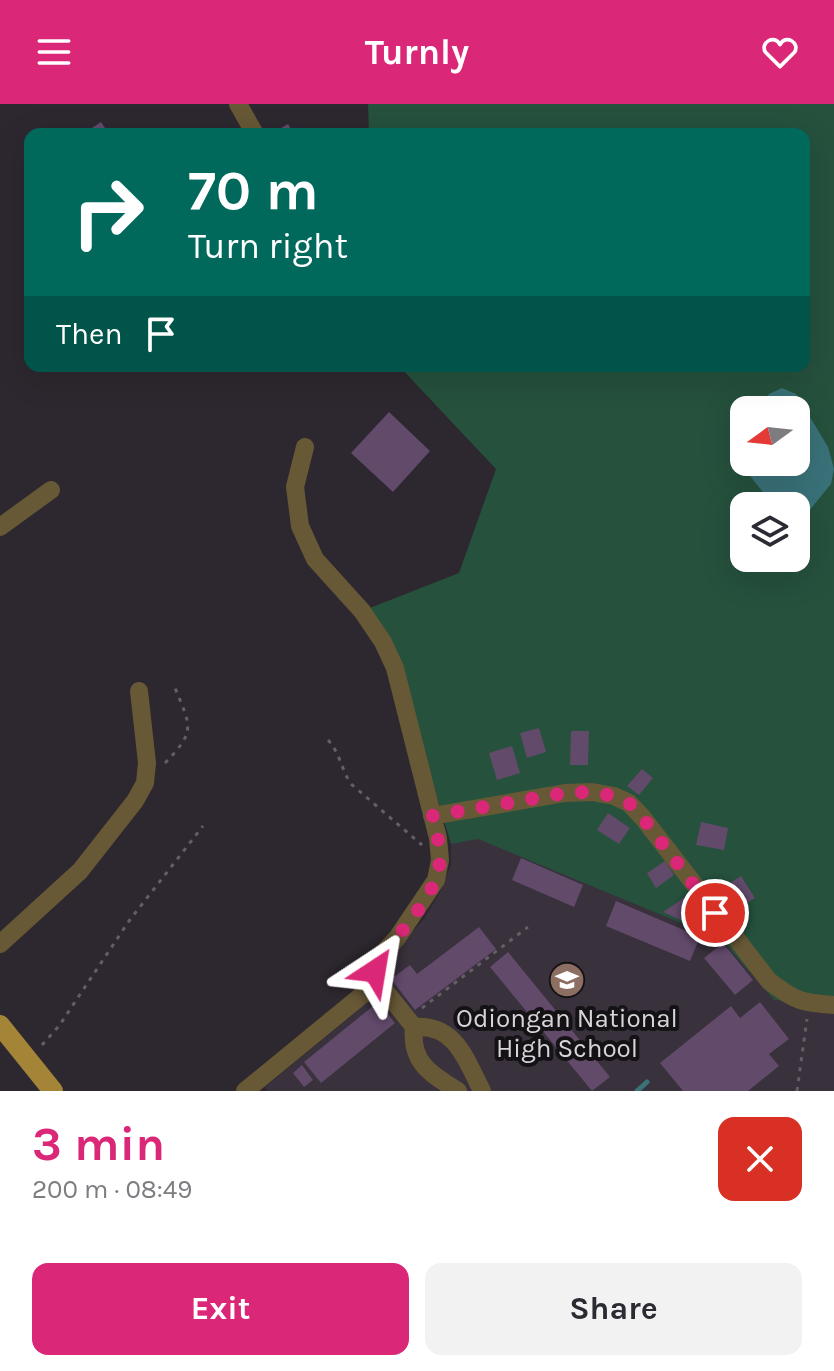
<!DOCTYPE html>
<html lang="en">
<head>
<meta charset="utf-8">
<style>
	:root { --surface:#fff; --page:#f2f2f3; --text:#2b2b33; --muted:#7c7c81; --accent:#db2777 }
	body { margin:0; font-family:Karla,sans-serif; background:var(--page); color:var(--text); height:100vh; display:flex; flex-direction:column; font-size:30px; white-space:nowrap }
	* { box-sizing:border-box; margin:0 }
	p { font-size:26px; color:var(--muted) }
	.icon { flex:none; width:44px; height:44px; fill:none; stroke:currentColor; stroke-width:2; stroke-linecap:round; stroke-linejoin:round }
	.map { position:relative; height:987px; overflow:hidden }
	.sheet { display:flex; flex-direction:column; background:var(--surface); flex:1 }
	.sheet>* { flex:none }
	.guide { position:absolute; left:24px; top:24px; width:786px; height:244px; border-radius:16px; box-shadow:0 8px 32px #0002; background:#00695c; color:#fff; overflow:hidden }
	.needle { width:52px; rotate:255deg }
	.fabs { position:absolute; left:730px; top:292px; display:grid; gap:16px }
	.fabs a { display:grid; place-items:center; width:80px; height:80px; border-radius:16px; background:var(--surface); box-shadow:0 8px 32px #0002; font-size:40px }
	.pin { position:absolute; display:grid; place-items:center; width:68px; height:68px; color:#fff; margin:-34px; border:4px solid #fff; border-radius:50%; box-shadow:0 2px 8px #0007 }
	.me { position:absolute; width:88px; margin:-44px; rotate:33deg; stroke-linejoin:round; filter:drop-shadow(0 0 6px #0008) }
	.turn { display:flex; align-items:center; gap:28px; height:168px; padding:0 32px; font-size:36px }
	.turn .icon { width:104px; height:104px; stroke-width:2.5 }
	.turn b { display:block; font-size:56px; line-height:68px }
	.then { display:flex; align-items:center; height:76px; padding:0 32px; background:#0003; gap:16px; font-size:30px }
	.round { display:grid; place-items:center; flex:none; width:84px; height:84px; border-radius:16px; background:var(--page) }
	.summary { display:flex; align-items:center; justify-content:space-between; height:136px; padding:0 32px }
	h1 { font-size:48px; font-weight:700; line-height:60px; color:var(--accent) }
	.button { display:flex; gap:16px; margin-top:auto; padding:16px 32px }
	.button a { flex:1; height:92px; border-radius:16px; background:var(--accent); color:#fff; font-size:32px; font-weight:700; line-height:92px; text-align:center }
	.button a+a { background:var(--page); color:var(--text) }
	header { display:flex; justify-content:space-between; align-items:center; height:104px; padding:0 32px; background:var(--accent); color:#fff; font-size:36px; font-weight:700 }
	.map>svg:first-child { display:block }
	.built { fill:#39313c }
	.green { fill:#25513d; fill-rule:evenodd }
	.water { fill:#3a7279 }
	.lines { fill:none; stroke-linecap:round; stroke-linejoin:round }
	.stream { stroke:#3a7279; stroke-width:5 }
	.building { fill:#624a6b }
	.path { stroke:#645f66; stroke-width:3; stroke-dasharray:4 6; stroke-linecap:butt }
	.minor { stroke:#675836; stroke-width:18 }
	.major { stroke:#a48538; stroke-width:20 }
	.route { stroke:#db2777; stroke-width:14; stroke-dasharray:0 25.2 }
	.labels { text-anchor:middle; stroke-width:8; stroke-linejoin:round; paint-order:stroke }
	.poi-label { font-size:26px; fill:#d8d5da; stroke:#141215 }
</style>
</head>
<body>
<header><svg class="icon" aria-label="menu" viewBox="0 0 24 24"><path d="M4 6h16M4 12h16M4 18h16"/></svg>Turnly<svg class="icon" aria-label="heart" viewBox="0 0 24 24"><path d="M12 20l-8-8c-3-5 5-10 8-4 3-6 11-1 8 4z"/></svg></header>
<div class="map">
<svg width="834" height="987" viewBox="0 0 834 987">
	<rect width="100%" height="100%" fill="#2d282f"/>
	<!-- built -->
	<path class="built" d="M426,656L834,659V987H268L265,983L368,898L385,856L424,815L440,788L451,761V740Z"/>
	<!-- green -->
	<path class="green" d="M368,0H834V901L774,896L722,836L478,735L451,740L426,656L370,504L459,469L496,365L399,262H804V30H369ZM744,306H796V358H744ZM744,402H796V454H744Z"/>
	<!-- water -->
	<path class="water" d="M782,284L796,290L828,343L834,365L831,380L809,407L796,406V402H781L767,393L741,361L740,332L744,320V358H796V306H755L769,290Z"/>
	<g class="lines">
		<!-- stream -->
		<path class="stream" d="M637,987L647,978"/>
	</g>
	<!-- building -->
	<path class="building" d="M101,18L109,30H83Z
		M288,20L294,30H271Z
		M389,308L430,347L393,388L351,349Z
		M539,624L546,648L527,654L520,629Z
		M571,627H589L588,661H570Z
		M512,642L520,669L497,676L489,649Z
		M642,665L653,674L639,691L627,682Z
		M608,709L630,724L619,740L597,726Z
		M701,718L728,724L724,746L696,741Z
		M521,754L583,781L574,803L512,776Z
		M665,757L674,771L656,784L647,769Z
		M741,772L755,794L736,806L722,784Z
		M690,790L701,807L685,818L663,808Z
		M616,797L700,833L690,857L606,822Z
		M479,823L496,845L415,906L391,875L410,861L417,870Z
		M723,839L753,876L735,891L704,854Z
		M508,848L610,973L592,987L490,863Z
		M378,898L395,919L321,979L304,958Z
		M760,898L789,935L769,950L779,962L748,987H683L660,959L731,902L740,914Z
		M302,961L313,976L304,983L293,969Z"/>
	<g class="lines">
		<!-- path -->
		<path class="path" d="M328,636C340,649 341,665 351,680L422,741
			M165,659C196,627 191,623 175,584
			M422,904L528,823
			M42,941L59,922L129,817L203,722
			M797,987L807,915"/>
		<!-- minor -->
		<path class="minor" d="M238,0L255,30
			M305,343L295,383L300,422L315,455L362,507L383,538L395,564L438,734L440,756L436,776L397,834L378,854L375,867L378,878
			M0,423L51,386
			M432,712L565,689L592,688L614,692L629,699L643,714L769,877C795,897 802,899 834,901
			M0,840L80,767L135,697L145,679L147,659L139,587
			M414,923C456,920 466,956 482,987
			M245,987L378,878L414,923C410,959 431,970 458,987"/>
		<!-- major -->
		<path class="major" d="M0,921L53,987"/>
	</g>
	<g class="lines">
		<!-- route -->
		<path class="route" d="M375,867C379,847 388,846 399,831C415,810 439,783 440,755C440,740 436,726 432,712L565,689L592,688L614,692L629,699L643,714L715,809"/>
	</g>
	<!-- icons -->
	<defs>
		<symbol id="school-disc" viewBox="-11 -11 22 22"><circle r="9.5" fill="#8d6e63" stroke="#141215"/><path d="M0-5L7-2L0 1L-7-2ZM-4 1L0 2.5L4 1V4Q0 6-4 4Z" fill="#fff"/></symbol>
	</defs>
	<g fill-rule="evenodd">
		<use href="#school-disc" x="547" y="856" width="40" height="40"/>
	</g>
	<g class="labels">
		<!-- poi labels -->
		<g class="poi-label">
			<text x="567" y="923">Odiongan National<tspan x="567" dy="30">High School</tspan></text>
		</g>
	</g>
</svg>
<div class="fabs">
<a><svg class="needle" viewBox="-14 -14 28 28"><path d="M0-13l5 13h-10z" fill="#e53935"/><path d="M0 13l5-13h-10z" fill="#7c7c81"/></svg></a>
<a><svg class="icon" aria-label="layers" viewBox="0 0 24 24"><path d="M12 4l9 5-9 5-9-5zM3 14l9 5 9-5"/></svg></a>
</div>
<div class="pin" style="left:715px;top:809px;background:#d93025"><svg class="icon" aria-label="arrive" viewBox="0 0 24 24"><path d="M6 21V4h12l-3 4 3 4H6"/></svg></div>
<svg class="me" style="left:375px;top:867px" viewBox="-20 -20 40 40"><path d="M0-17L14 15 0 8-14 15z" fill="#db2777" stroke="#fff" stroke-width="4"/></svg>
<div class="guide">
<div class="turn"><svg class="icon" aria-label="right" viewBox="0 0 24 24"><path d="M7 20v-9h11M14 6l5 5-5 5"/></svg><div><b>70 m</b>Turn right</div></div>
<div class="then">Then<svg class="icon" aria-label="arrive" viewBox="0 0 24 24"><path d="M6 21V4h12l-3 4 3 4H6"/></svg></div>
</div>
</div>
<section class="sheet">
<div class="summary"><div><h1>3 min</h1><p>200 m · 08:49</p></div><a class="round" style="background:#d93025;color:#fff"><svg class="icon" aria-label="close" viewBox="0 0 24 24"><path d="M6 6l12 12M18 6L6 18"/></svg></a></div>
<div class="button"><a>Exit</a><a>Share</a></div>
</section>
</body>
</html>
